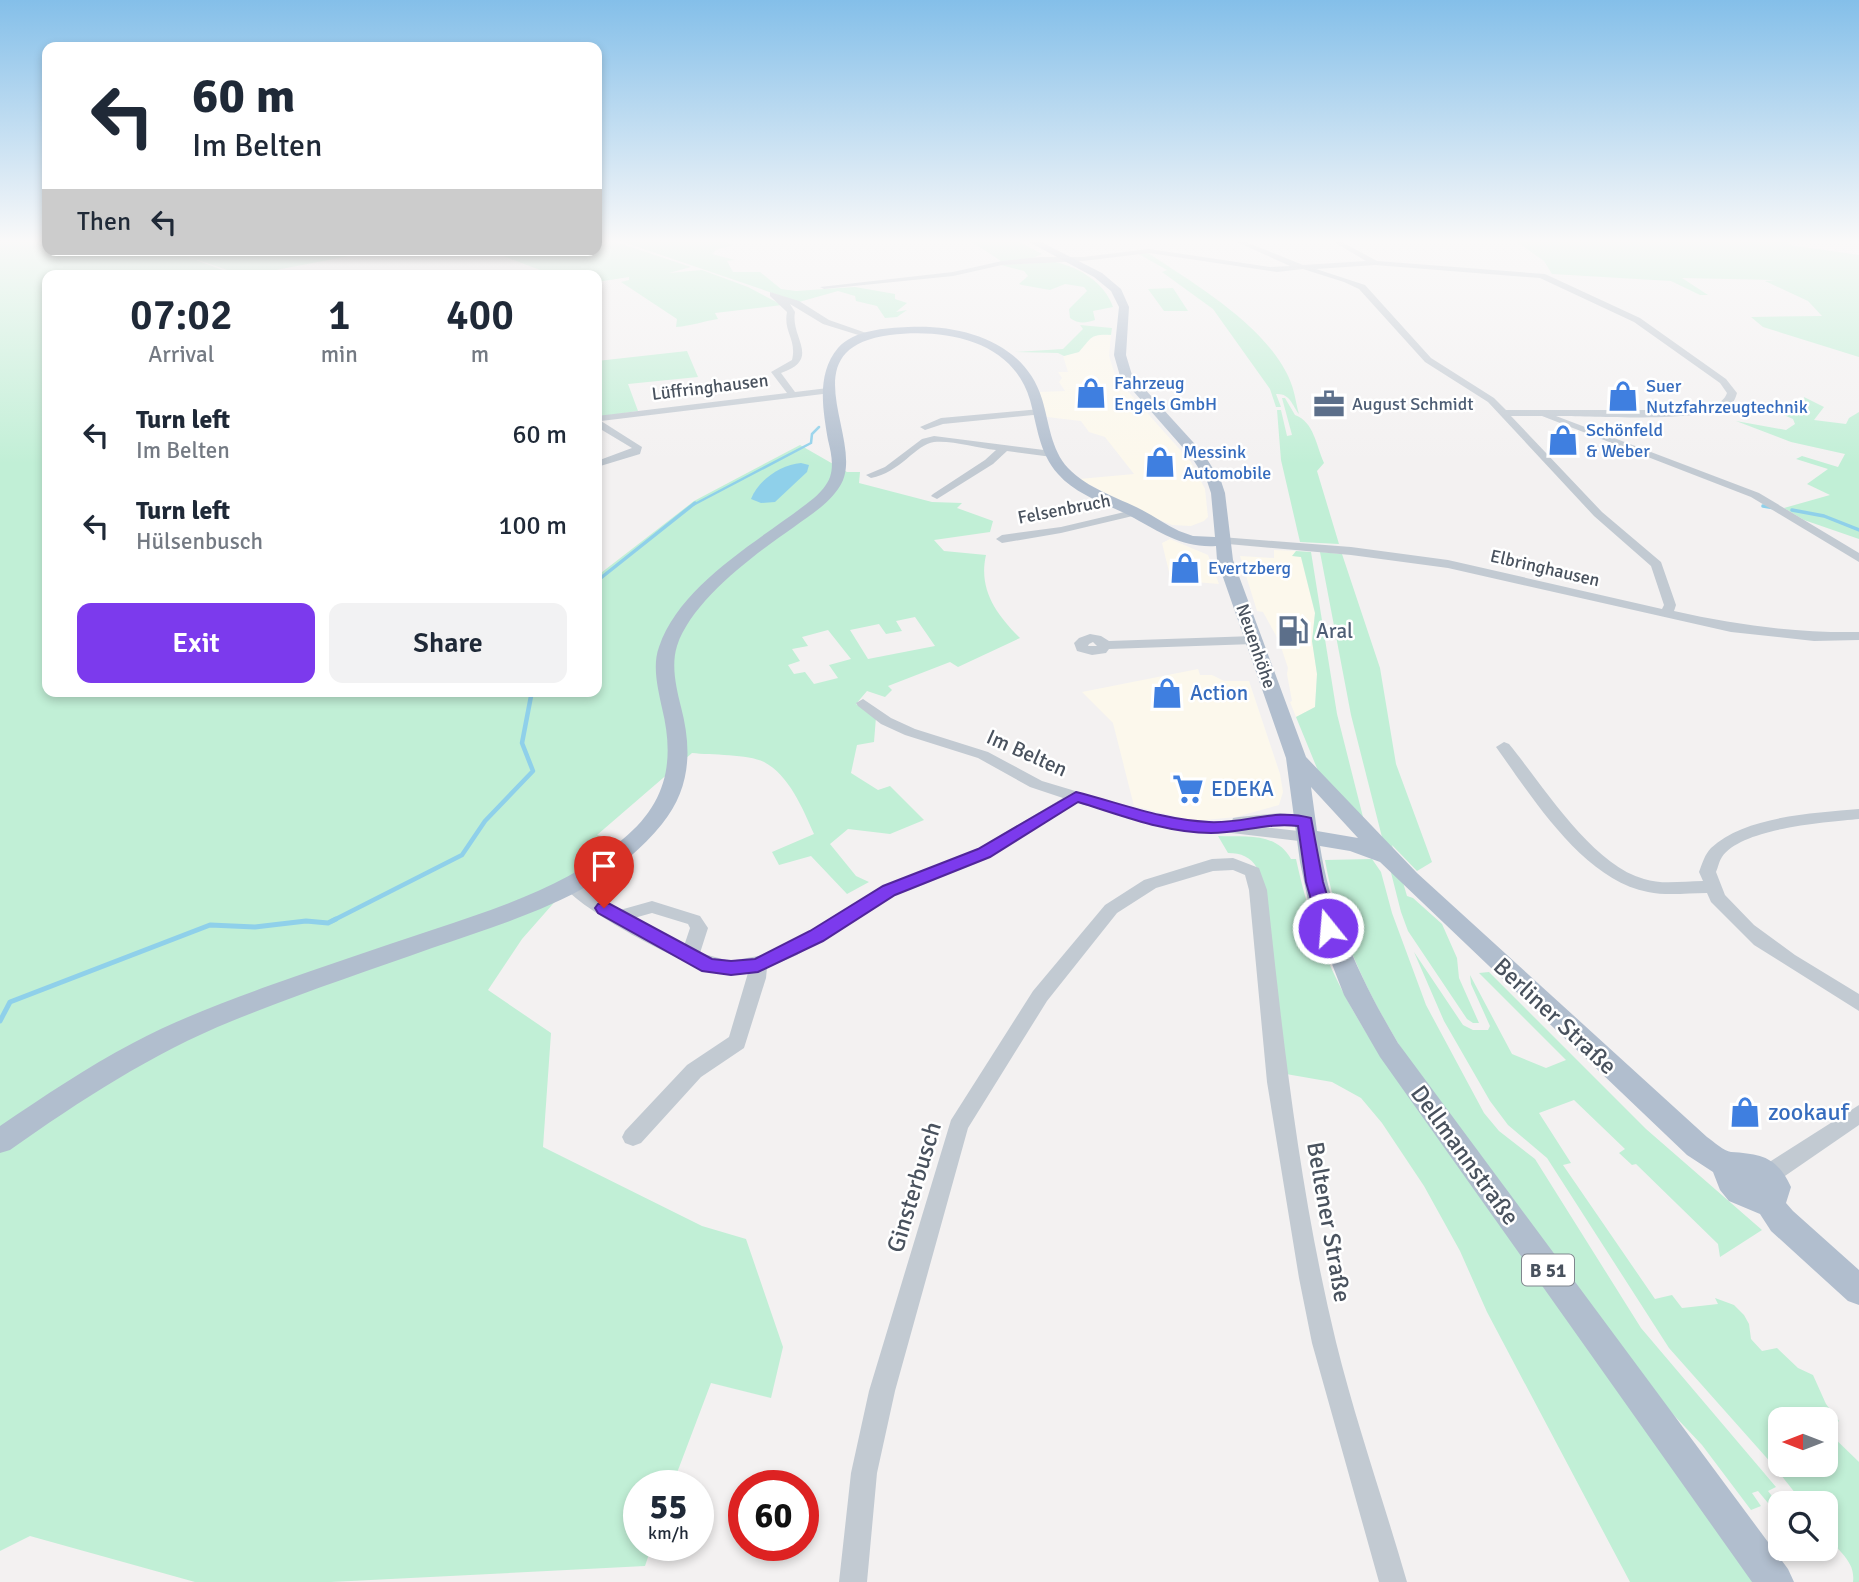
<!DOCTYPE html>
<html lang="en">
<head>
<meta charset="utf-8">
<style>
	:root { --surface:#fff; --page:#f2f2f3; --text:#1f2937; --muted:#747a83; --accent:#7c3aed }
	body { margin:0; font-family:Signika,sans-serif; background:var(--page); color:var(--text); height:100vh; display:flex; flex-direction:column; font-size:26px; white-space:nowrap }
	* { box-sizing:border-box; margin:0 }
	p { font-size:23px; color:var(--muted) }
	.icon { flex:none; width:38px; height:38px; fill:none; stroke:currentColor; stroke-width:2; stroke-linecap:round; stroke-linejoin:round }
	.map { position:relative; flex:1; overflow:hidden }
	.side { position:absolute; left:42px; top:270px; width:560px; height:427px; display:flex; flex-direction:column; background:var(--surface); border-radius:14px; box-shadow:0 4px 10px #0003 }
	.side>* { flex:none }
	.banner { position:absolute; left:42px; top:42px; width:560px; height:214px; border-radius:14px; box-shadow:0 4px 10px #0003; background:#fff; color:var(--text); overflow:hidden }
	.needle { width:46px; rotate:270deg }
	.fabs { position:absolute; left:1768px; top:1407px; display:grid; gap:14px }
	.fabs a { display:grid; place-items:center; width:70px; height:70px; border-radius:14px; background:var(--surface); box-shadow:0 4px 10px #0003; font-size:35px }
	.speed { position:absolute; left:623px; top:1470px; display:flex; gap:14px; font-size:35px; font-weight:700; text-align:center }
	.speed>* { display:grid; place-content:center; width:91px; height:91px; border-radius:50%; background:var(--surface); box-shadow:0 4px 10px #0003; line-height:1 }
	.speed small { font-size:18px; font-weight:400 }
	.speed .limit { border:10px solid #d22; background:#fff; color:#111 }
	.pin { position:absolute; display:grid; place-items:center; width:60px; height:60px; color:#fff; margin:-72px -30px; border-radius:50% 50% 50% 0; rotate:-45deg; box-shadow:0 0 7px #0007 }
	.pin .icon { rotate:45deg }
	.me { position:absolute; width:77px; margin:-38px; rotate:343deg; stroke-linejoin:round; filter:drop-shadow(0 0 5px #0008) }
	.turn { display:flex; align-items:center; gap:24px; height:147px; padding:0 35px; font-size:32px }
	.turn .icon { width:91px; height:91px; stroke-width:2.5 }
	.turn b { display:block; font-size:49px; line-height:60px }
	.then { display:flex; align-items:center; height:66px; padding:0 35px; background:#0003; gap:14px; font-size:26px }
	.eta { display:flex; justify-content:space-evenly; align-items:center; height:119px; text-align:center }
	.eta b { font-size:42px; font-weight:600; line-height:49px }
	.primary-button { display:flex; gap:14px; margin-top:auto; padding:14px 35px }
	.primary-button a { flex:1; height:80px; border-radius:14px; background:var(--accent); color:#fff; font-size:28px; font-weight:600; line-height:80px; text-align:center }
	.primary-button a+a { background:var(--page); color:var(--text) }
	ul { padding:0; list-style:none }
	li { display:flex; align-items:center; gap:21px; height:91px; padding:0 35px }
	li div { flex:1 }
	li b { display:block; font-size:26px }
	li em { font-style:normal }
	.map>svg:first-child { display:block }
	.commercial { fill:#fcf8ec }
	.green { fill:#c1efd6; fill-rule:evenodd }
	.water { fill:#8fd0ea }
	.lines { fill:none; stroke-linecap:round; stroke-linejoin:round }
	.stream-far3 { stroke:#8fd0ea; stroke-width:2.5 }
	.stream-far2 { stroke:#8fd0ea; stroke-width:3.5 }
	.stream-far1 { stroke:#8fd0ea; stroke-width:4.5 }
	.stream { stroke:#8fd0ea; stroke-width:5 }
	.minor { fill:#c2cad2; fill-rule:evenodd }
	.major { fill:#b1bece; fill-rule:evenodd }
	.route { fill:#7c3aed; stroke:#51269a; stroke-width:2 }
	.labels { text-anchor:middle; stroke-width:5; stroke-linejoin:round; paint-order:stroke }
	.far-shop-label { font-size:18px; fill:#366cbe; stroke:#fff; text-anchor:start }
	.far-street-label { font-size:18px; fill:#49525e; stroke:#fff }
	.far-service-label { font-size:18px; fill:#4e5e75; stroke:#fff; text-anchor:start }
	.shield { fill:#fff; stroke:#80868e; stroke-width:2 }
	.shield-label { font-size:19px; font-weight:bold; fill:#49525e }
	.service-label { font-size:21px; fill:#4e5e75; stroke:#fff; text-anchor:start }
	.shop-label { font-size:21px; fill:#366cbe; stroke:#fff; text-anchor:start }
	.street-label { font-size:21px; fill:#49525e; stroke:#fff }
	.near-street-label { font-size:24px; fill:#49525e; stroke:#fff }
	.near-shop-label { font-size:24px; fill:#366cbe; stroke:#fff; text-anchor:start }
</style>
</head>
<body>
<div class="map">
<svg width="1859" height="1582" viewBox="0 0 1859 1582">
	<rect width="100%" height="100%" fill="#f3f1f1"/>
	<!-- commercial -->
	<path class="commercial" d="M1096,334L1111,335L1109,356L1116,378L1191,462L1205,489L1208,517L1204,521L1191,526L1172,525L1143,513L1079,479L1134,474L1105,437L1089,432L1081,421L1047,417L1039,392L1065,391L1059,382L1062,378L1058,372H1068L1063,356L1079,352L1088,338Z
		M1170,539L1208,555L1219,584L1171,580L1162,543Z
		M1274,550L1296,551L1293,556L1301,557L1315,613L1312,641L1317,674L1315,707L1296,717L1290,702L1292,701L1287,674L1288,668L1279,641L1263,612L1257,611L1240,556L1274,558Z
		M1198,669L1200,675H1212L1224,681H1249L1280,774L1283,792L1279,805L1236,817L1195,821L1134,806L1113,723L1082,692Z"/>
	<!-- green -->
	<path class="green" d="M0,242H47V250H389L382,255L375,251L250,275H242L183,255L236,275H47V691H597V576L694,501L800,445L847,472H860L859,483L932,502L962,503L957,508L993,521L990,532L934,540L944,551L986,555C978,590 997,615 1020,638L958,667L950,662L888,686L892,690L885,697L867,691L856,704L876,717L874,742L857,745L851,773L878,790L890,786L924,820L890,834L848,829L830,844L856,876L869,882L847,894L811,856L779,865L772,852L814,834C803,809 789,775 764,762C748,754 711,755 692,753L597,835L611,838L522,939L488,990L551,1033L543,1147L702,1226L746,1239L783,1347L771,1398L711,1383L672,1486H639V1545H652L645,1566L331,1582H195L30,1536L0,1551ZM915,617L935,646L868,659L850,630L879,624L886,634L902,631L896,621ZM828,630L851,659L829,665L838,678L814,684L805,672L794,674L788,665L800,661L792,649L808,646L802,637Z
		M597,242H616L691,267L669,273L702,270L748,287L782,305L715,313L718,319C703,321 692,326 676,327L677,319L621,282L629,280V277L597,282V275H553L488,250H597Z
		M623,242H728L732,246L717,249L712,254L735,260L727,261L733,272H760L781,289L796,291L855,287L895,294V299L907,303L896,312L907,310L897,317L885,318L877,306L856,301L855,296L838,291L799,302Z
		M972,242H1020L1042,254L1030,259L1001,261Z
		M1517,242H1790L1789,245L1859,255V357L1763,327L1751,317L1822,316L1808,301L1765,281L1776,280L1682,278L1708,295H1700L1671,281L1552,274L1544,261Z
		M1137,253H1148C1195,284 1270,328 1291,383C1295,393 1296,404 1299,414C1292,405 1290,393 1276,394L1281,407H1276L1270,389L1213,309L1162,272L1167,270Z
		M1055,262C1079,267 1105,283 1113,307L1093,311L1095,320C1086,323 1078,324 1070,318L1069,309L1087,291L1084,287L1065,284L1050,290L1022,285L1019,284L1028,276L1024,271L1001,265Z
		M1173,288L1188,311H1164L1148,289Z
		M1080,325L1112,328L1111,335C1089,334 1092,338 1079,352L1064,356L1058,353L1015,352L1063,349L1083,329Z
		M687,351L698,377L628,384L638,411L597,417V361Z
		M1804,397L1824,407L1814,420L1846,424L1849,418L1859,412V539L1804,520L1784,508L1830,495L1807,484L1828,469L1796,459L1802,456L1838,467L1845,454L1791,442L1736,421L1786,430L1795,424L1793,419L1765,407L1766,404L1807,411Z
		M1282,398H1285L1295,415C1314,422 1316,445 1324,463L1317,471L1339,544L1300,542L1281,460L1277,410H1281L1287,436L1292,435Z
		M1296,551L1311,552L1337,714L1364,821L1321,778L1296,717L1315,707L1317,674L1312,641L1315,613L1301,557L1292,556Z
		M1320,552L1342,554L1380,668L1396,764L1432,862L1417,871L1392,845L1407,896L1413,898L1442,924L1457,958L1459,978L1479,1023H1473L1467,1019L1408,931L1401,912L1351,715Z
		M1218,836C1246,837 1276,832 1291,859H1296C1311,928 1330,973 1367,1034L1757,1582H1630L1487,1312L1460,1251L1424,1186L1382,1123L1361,1098L1332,1082L1286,1074L1257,868C1251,857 1241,853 1228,853Z
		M1372,859L1381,872L1392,913L1426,1005L1484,1113L1499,1131L1535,1159L1641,1328L1776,1487L1768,1491L1775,1500L1768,1503L1758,1491L1752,1493L1761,1506L1751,1510L1702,1445L1653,1393L1404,1053C1367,993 1337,930 1325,860Z
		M1414,952L1463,1025L1473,1030H1488L1490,1026L1471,984L1470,975L1512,1054L1546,1068L1566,1060L1479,973L1489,972L1646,1129L1762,1230L1720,1257L1718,1244L1636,1164L1632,1165L1619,1153L1625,1149L1574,1100L1539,1113L1571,1163L1563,1165L1655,1299L1672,1295L1682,1308L1718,1304L1715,1298L1734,1305L1744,1315L1749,1324L1751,1339L1762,1351L1777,1348L1798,1368L1813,1375L1826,1404L1839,1421L1826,1430L1859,1462V1582H1853C1856,1559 1835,1551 1826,1532C1823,1525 1825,1512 1825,1503H1803L1773,1465L1669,1348L1547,1158L1508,1125L1490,1101L1444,1021ZM1780,1419H1825V1465H1780Z"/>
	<!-- water -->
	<path class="water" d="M801,463L809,465L807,472L775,502L761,503L751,499C759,479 781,465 801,463Z"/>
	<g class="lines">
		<!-- stream-far3 -->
		<path class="stream-far3" d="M693,505L811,443L812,434L819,427"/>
		<!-- stream-far2 -->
		<path class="stream-far2" d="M1763,506L1775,508
			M1792,510L1824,516L1859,530
			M597,581L695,503"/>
		<!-- stream-far1 -->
		<path class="stream-far1" d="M332,921L462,855L485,821L533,771L522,743L532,691"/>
		<!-- stream -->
		<path class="stream" d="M0,1021L10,1002L210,925L255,927L306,921L328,923L336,919"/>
		<!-- minor -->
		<path class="minor" d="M1237,242H1246L1303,265L1366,261L1334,242H1342L1377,261L1545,274L1640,318L1726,379L1737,393C1735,399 1734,403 1728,406C1701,423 1592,416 1556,416L1759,493L1859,553V562L1751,497L1542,416H1511L1602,512L1661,562L1676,605L1674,611C1736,625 1796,633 1859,632V640L1814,641L1731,632L1448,568L1351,555L1217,543L1215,541L1221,537L1351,547L1448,560L1662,609L1664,605L1651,566L1594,516L1488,402L1425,362L1359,289L1344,282L1303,269L1277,272L1149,253L1083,261L1002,265L953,276L824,289L820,287L953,272L1002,261L1040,257H1083L1149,249L1270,267L1290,266ZM1375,265L1540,278L1634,322L1720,383L1727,393C1722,407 1704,407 1690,410H1506L1494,398L1431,358L1365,285L1316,269Z
			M770,292L799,301L829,320L872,335L868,338L823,324L790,304L795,312C790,338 822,359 781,373L795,392L828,388L831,389V393L601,421L642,447L640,454L597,467V461L632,448L597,427V416L787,393L771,372L792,360C797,339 783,332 787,312L770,296Z
			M1040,409L1043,410V414L943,424L925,430L920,427L941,418Z
			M934,436L1052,451L1057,454L1052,457L1007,451L993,464L937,499L931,496L933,494L985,460L996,450C978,448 951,440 934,442C916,444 900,473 871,478L866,475L885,467L922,439Z
			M1133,510L1139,513L1137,515L1061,533L1002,543L996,539L1002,535L1061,527Z
			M1090,634L1101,636L1109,641L1254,636L1261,640L1254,644L1109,649L1106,653L1092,655L1077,651L1074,643L1079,638ZM1093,642L1097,646H1088L1089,644Z
			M863,699L891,718L915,729L988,752L1042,781L1172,820L1231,823L1233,818L1239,817L1280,813L1312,818L1314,822L1306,827L1280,823L1256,826L1307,832L1315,837L1307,842L1223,832L1172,830L1078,803L991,856L904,890L797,955L767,968L766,978L744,1048L701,1077L641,1143L633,1146L625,1143L622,1137L625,1131L687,1065L729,1037L748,973C735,974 724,975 711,971C680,963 580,910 563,885L566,881H578L620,910L652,901L700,916L708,928L700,953L730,961L764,955L805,934L880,888L979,848L1063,798L1030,787L978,758L905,735L881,724L858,706L856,703ZM652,913L688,924L690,928L684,946L634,918Z
			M1504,742L1509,744C1542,784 1591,864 1644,879C1662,885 1683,881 1703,881L1699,872C1702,864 1705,854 1711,848C1745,816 1814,813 1859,809V819C1827,822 1741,828 1722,857C1719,861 1718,868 1716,872L1725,895L1754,925L1795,955L1859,994V1011L1754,945L1711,902L1707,893C1687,893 1667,896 1648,892C1583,880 1532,797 1496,747Z
			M1233,858L1259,868L1267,890C1283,1041 1300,1194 1336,1342C1356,1423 1384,1502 1407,1582H1379L1312,1343L1299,1278L1267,1082L1249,890L1245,875L1233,870L1213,871L1156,888L1117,913L1047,1001L968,1128L895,1391L877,1473L867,1582H839L851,1473L869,1391L951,1120L1033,991L1105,905L1144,880L1212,859Z
			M1859,1105V1125L1776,1182L1768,1185L1760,1182L1757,1175L1760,1168Z"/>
		<!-- major -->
		<path class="major" d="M1029,242H1041L1102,273L1121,289L1129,307L1126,355L1132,375L1203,453L1221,481L1225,493L1233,560L1306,757L1417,873L1707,1137C1714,1142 1724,1151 1731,1152C1762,1154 1777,1157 1791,1187L1786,1203L1793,1211L1859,1270V1305L1848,1301L1771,1231L1760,1214L1729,1201L1720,1190L1713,1172L1687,1155L1380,862L1350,851L1320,846C1331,917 1362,982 1398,1043L1788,1569L1794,1582H1752L1380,1057L1344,995L1309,905L1300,862L1286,758L1217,560L1216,546C1183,548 1161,533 1134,518C1108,504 1077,496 1058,474C1039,453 1037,425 1030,400C1013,340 944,328 890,335C785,349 868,442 840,486C829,504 810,515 794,527C755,554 692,600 677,646C671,665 676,687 681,707C692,749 691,788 662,824C605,895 515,919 432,948C365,972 298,994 232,1021C151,1054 81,1100 10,1150L0,1153V1126C43,1097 87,1067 133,1043C176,1020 222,1003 268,986C322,967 377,948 432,930C500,907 568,886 623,839C667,803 675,761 662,708C658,689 652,666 659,647C681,582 763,539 814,498C821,492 827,485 830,477C834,465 831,452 828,440C823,410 816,374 838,348C854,330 885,328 908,327C962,324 1025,342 1042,399C1049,422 1051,450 1068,468C1088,489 1117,497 1142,510C1154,516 1166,525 1179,531L1193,536L1215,537L1211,493L1207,481L1192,458L1120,376L1114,355L1119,307L1111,291L1094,277ZM1311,787L1358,838L1317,831Z"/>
	</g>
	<!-- sky -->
	<linearGradient id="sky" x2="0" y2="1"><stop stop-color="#84bfe9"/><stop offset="0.52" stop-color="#faf9f9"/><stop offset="1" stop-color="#faf9f9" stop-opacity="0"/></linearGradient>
	<rect width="1859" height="464" fill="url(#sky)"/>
	<!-- route -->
	<path class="route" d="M1076,792C1120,803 1162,820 1209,822C1245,824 1274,808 1311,818L1323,882L1337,928L1334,932H1321L1319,928L1306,882L1298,826C1268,822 1241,833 1211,833C1165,833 1121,815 1078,802L990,857L895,895L823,941L758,972L731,975L702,971L598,913L595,908L598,904H610L712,959L731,961L755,959L810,931L883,886L978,849Z"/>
	<!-- icons -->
	<defs>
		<symbol id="shop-bare" viewBox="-9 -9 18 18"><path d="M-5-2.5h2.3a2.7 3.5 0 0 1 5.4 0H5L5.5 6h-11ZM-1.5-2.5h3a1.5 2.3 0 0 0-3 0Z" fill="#3f7fe0" stroke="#fff" stroke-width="2.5" paint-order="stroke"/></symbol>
		<symbol id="office-bare" viewBox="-9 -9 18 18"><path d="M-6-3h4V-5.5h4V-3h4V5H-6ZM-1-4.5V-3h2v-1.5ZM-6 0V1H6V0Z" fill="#5c6f8a" stroke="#fff" stroke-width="2.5" paint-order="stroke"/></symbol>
		<symbol id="fuel-bare" viewBox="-9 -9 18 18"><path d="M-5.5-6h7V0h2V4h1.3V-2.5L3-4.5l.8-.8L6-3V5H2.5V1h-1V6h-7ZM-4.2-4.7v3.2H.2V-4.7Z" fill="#5c6f8a" stroke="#fff" stroke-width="2.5" paint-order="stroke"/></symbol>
		<symbol id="supermarket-bare" viewBox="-9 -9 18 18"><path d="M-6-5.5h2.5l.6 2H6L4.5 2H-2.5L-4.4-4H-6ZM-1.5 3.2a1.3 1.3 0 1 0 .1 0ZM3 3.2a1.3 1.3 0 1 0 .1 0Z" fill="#3f7fe0" stroke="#fff" stroke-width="2.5" paint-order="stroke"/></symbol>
	</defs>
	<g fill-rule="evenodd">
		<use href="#shop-bare" x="1069" y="371" width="44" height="44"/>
		<use href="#shop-bare" x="1601" y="374" width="44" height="44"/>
		<use href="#office-bare" x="1307" y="382" width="44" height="44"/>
		<use href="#shop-bare" x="1541" y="418" width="44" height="44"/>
		<use href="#shop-bare" x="1138" y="440" width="44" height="44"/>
		<use href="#shop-bare" x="1163" y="546" width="44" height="44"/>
		<use href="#fuel-bare" x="1271" y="609" width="44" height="44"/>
		<use href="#shop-bare" x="1145" y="671" width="44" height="44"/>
		<use href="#supermarket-bare" x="1166" y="767" width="44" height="44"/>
		<use href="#shop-bare" x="1723" y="1090" width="44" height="44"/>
	</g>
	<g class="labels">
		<!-- far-shop labels -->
		<g class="far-shop-label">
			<text x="1114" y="389">Fahrzeug<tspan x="1114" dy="21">Engels GmbH</tspan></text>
			<text x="1646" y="392">Suer<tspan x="1646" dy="21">Nutzfahrzeugtechnik</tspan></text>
			<text x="1586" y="436">Schönfeld<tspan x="1586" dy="21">&amp; Weber</tspan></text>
			<text x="1183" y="458">Messink<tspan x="1183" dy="21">Automobile</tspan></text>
			<text x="1208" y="574">Evertzberg</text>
		</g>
		<!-- far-street labels -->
		<g class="far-street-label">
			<text transform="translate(710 387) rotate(-7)" y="6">Lüffringhausen</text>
			<text transform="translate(1064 509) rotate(-11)" y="6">Felsenbruch</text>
			<text transform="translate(1545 568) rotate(13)" y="6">Elbringhausen</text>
			<text transform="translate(1256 646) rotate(71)" y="6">Neuenhöhe</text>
		</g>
		<!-- far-service labels -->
		<g class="far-service-label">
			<text x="1352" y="410">August Schmidt</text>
		</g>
		<!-- shield labels -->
		<rect class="shield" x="1522" y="1254.5" width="52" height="31" rx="5"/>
		<g class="shield-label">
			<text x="1548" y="1277">B 51</text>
		</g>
		<!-- service labels -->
		<g class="service-label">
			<text x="1316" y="638">Aral</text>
		</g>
		<!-- shop labels -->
		<g class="shop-label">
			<text x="1190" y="700">Action</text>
			<text x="1211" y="796">EDEKA</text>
		</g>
		<!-- street labels -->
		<g class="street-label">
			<text transform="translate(1027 753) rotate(24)" y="7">Im Belten</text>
		</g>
		<!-- near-street labels -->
		<g class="near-street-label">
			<text transform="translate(1555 1016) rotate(43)" y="8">Berliner Straße</text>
			<text transform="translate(1465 1155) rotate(54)" y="8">Dellmannstraße</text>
			<text transform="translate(914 1187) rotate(-73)" y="8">Ginsterbusch</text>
			<text transform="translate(1329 1222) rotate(80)" y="8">Beltener Straße</text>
		</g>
		<!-- near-shop labels -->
		<g class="near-shop-label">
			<text x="1768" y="1120">zookauf</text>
		</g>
	</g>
</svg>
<div class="fabs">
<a><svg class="needle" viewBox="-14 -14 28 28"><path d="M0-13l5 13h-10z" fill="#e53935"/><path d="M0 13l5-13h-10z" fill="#747a83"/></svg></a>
<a><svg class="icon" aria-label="search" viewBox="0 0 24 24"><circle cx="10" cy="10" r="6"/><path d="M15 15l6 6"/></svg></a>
</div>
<div class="speed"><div>55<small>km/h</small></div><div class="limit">60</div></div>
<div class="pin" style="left:604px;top:908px;background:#d93025"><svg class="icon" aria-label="arrive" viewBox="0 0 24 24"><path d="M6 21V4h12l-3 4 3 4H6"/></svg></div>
<svg class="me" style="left:1328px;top:928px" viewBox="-20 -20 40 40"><circle r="17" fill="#7c3aed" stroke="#fff" stroke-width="3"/><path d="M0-11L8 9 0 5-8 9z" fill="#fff"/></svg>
<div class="banner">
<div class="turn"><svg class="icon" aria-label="left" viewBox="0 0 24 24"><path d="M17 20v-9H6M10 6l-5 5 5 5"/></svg><div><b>60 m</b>Im Belten</div></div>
<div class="then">Then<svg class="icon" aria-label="left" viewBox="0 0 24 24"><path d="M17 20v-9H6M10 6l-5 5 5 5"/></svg></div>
</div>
<section class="side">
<div class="eta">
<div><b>07:02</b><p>Arrival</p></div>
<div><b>1</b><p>min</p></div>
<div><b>400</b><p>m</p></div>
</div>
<ul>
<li><svg class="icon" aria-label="left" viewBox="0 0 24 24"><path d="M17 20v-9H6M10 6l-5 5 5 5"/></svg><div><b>Turn left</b><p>Im Belten</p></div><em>60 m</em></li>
<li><svg class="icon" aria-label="left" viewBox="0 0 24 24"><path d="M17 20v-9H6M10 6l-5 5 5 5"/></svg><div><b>Turn left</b><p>Hülsenbusch</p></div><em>100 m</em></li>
</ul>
<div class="primary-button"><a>Exit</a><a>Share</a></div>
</section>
</div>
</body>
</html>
